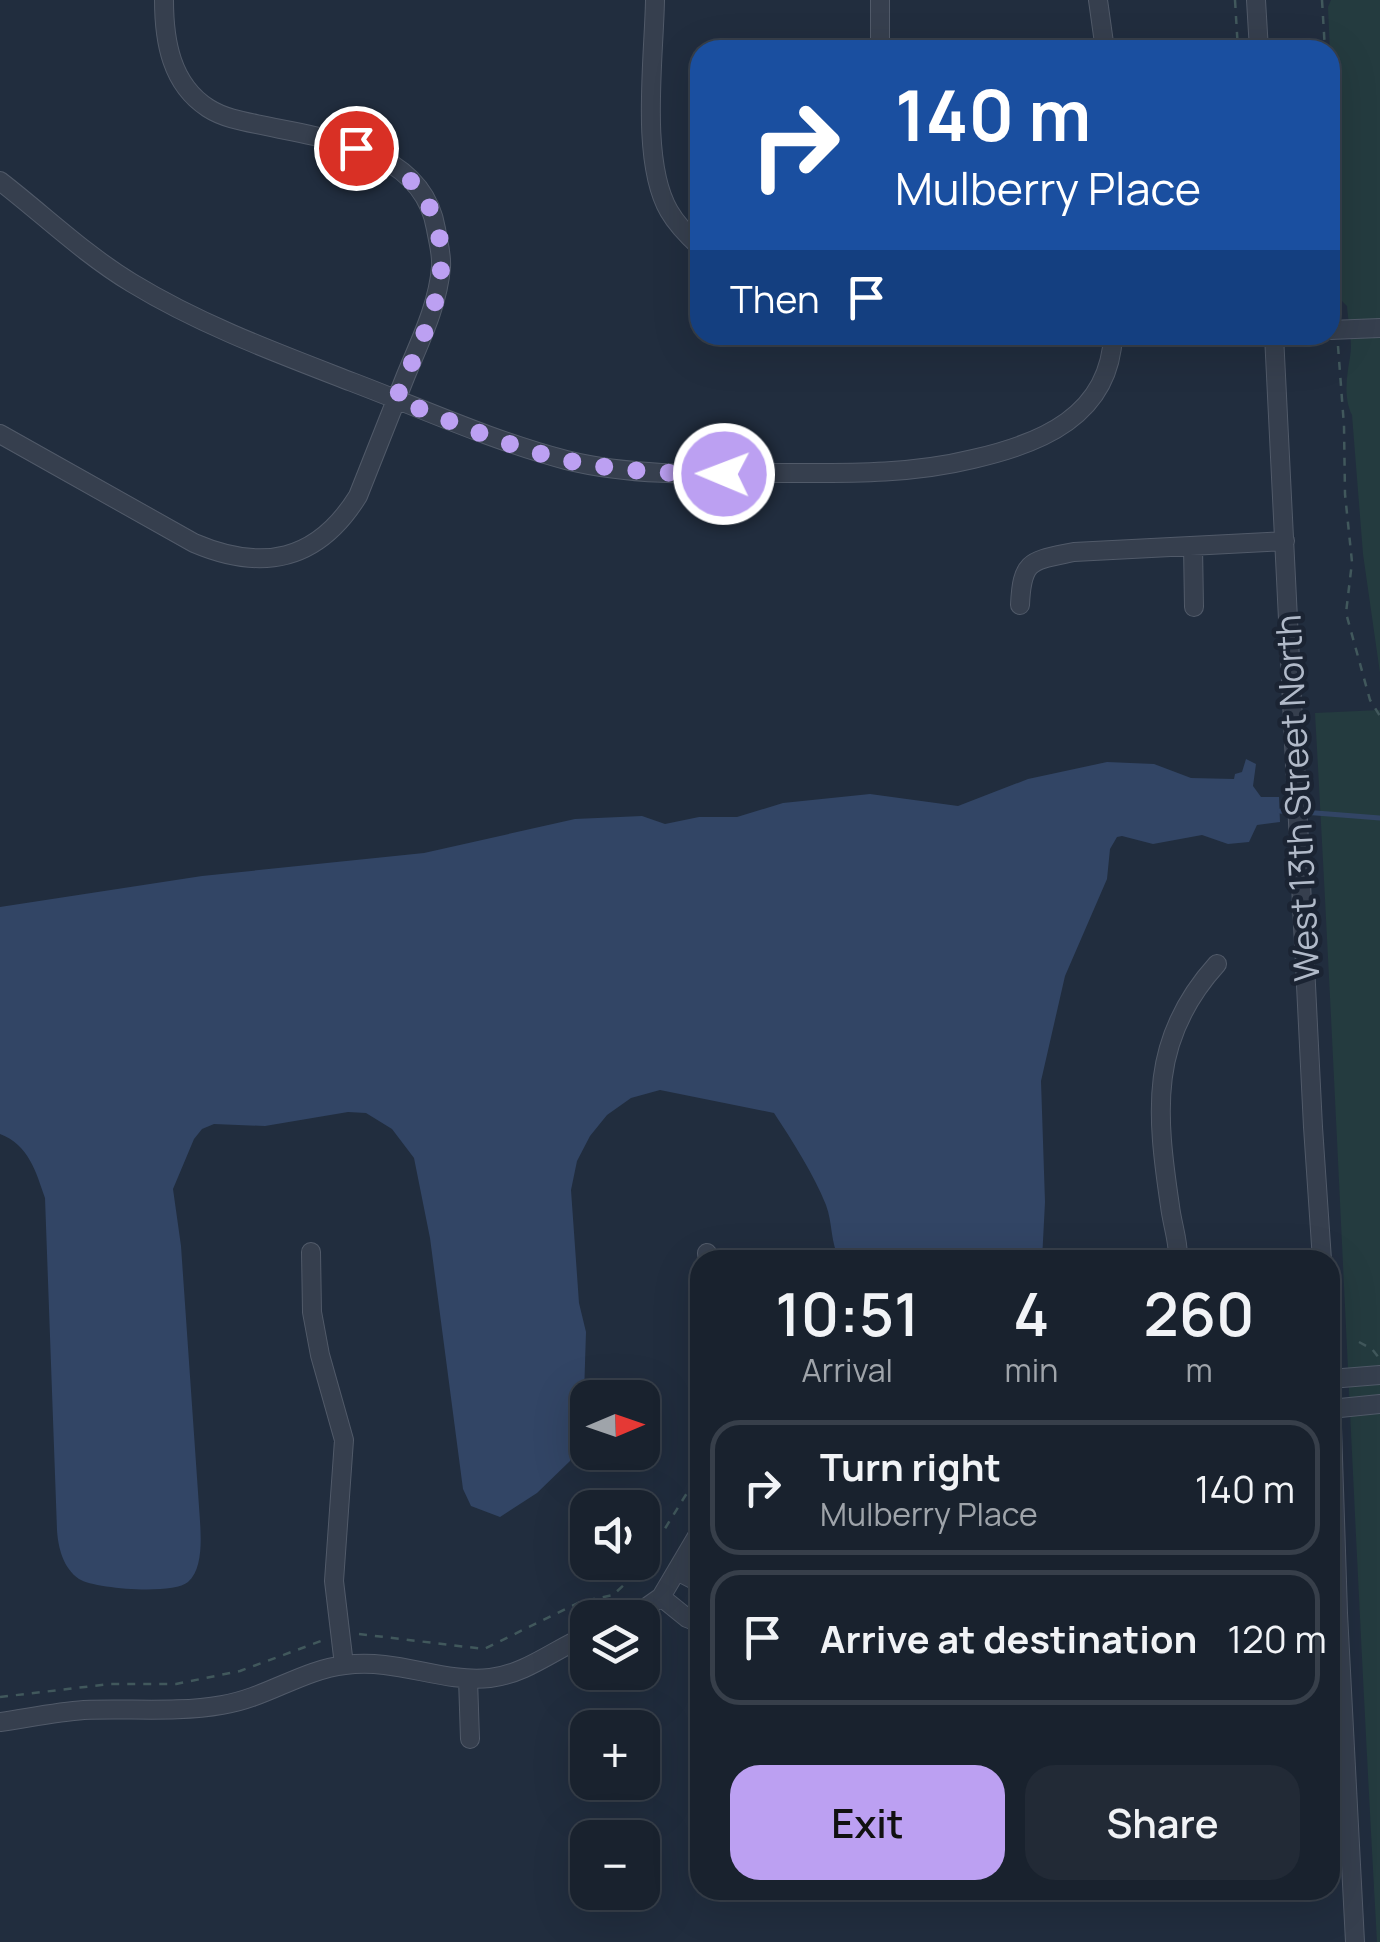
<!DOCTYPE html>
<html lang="en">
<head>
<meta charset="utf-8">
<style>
	:root { --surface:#19222e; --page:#222a36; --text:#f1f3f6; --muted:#9fa4aa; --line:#373f4a; --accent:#bca0f2 }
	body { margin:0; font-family:Manrope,sans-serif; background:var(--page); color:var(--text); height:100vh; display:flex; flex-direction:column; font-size:38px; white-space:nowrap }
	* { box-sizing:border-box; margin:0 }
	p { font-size:32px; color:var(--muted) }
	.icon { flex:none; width:55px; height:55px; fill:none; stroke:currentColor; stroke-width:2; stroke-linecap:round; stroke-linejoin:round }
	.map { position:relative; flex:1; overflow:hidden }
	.drawer { position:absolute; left:690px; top:1250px; width:650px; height:650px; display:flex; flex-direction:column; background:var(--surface); border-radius:30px; box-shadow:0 10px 40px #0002,0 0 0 2px var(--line) }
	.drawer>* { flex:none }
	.banner { position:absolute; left:690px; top:40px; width:650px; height:305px; border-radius:30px; box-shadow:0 10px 40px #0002,0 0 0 2px var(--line); background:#1a4fa0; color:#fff; overflow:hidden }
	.needle { width:65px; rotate:88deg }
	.fabs { position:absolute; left:570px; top:1380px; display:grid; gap:20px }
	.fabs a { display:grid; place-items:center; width:90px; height:90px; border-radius:20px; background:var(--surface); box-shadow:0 10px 40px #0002,0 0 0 2px var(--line); font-size:50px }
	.pin { position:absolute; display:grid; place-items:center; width:85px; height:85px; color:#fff; margin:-42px; border:5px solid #fff; border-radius:50%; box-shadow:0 2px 10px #0007 }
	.me { position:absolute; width:110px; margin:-55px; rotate:271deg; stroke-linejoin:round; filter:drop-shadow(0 0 8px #0008) }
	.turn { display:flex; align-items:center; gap:35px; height:210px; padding:0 40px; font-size:45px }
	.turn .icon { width:130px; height:130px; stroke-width:2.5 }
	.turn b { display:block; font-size:70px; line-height:85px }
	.then { display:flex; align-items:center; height:95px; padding:0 40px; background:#0003; gap:20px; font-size:38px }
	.eta { display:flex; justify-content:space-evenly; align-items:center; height:170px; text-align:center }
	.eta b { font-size:60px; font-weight:600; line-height:70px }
	.cta { display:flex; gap:20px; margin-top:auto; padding:20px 40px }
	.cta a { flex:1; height:115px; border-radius:30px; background:var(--accent); color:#111; font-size:40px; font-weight:600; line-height:115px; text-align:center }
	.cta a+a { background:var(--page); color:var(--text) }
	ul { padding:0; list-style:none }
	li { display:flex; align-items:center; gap:30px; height:135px; margin:0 20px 15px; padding:0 20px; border:5px solid var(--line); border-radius:30px }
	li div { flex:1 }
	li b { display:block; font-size:38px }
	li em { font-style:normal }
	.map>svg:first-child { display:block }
	.green { fill:#243b3f }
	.water { fill:#324565 }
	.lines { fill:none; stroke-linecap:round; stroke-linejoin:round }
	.stream { stroke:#324565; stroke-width:5 }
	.minor-casing { stroke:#515a69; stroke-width:20 }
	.path { stroke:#41585c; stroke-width:2.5; stroke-dasharray:8 8; stroke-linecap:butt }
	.minor { stroke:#363f4e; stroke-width:18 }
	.route { stroke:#bca0f2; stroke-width:18; stroke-dasharray:0 32.4 }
	.labels { text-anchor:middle; stroke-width:9; stroke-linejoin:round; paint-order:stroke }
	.street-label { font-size:35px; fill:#b1bac9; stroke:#1b2433 }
</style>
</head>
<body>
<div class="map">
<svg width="1380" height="1942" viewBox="0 0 1380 1942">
	<rect width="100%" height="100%" fill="#212d3e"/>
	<!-- green -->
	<path class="green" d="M1331,0H1380V673L1363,554L1352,415C1343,397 1347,375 1350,357C1353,342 1348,322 1347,306L1341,300L1328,7Z
		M1380,710V1942H1377C1354,1532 1338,1123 1315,713Z"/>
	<!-- water -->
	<path class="water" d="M1246,759L1256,764L1253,786L1261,797H1279L1280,822L1257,825L1249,842L1228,844L1202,835L1153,844L1122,836L1117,837L1110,849L1107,879L1065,976L1041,1081L1045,1202L1042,1260H840C830,1242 833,1224 826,1205C813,1173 793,1142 774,1113L660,1090L631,1098L607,1115L590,1136L577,1161L571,1190L579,1303L586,1332L583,1426L570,1461L537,1493L500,1517L471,1506L463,1489L430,1238L414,1158L392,1129L366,1113L348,1112L265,1126L214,1124L202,1129L194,1139L173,1189L181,1246L200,1521C201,1539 203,1569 188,1582C173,1595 95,1589 79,1579C63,1568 58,1547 57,1530L45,1198C36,1172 29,1145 0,1134V907L202,876L424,853L575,819L642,816L665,824L699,817H737L783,803L870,794L958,806L1028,779L1107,762L1154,764L1191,778L1234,779L1235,774L1242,772Z"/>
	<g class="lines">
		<!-- stream -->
		<path class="stream" d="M1280,811L1292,812
			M1303,812L1380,818"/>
		<defs>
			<path id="minor" d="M655,0C654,58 640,161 669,211C677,225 688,236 700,247
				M880,0V50
				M1098,0L1105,50
				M1256,0L1259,50
				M0,181C44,215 84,254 132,283C201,325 277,353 352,382C423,409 493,441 566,460C634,477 708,474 777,473C843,473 908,475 973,459C1040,444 1110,416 1113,335
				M1330,330L1380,328
				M1274,335L1313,1127L1322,1260
				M0,434L194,543C262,572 317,562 358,496C374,456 390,415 406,375C420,341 438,305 441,267C442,254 438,241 436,229C423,150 331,140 266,126C247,122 225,119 208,108C171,84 164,41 164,0
				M1193,546L1194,607
				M1020,605C1022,559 1031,561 1074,552L1285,541
				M311,1252L312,1312L320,1355L344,1440L334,1581L344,1665
				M707,1253L708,1260
				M1178,1260C1179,1242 1172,1224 1170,1206C1156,1112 1149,1039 1217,964
				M1330,1365L1338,1613L1355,1942
				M1330,1379L1380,1375
				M1330,1409L1380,1404
				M677,1571L700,1583
				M661,1597L687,1618L700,1623
				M631,1618L661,1597L700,1531
				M468,1679L470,1739
				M0,1722C28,1718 56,1712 84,1710C129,1708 177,1713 222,1705C266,1698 302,1670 345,1665C398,1658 440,1683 490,1678C526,1674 555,1649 588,1635"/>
		</defs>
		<!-- minor casing -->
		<use href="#minor" class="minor-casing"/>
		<!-- path -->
		<path class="path" d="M1235,0L1238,50
			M1322,0L1325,50
			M1330,139L1336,313
			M1338,346L1344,426L1345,494L1352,562L1346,613L1370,700L1380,716
			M1359,1342L1372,1349L1379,1358
			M359,1634L484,1649L580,1602L613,1595L638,1572L700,1472
			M0,1697L110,1684H176L240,1671L321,1641"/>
		<!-- minor -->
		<use href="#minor" class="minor"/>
	</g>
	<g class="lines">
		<!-- route -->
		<path class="route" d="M356,148C421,169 452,223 438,291C429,328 411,364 396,399C453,422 510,448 570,461C620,471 673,474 724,474"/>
	</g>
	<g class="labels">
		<!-- street labels -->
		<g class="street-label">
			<text transform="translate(1298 798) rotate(-93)" y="12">West 13th Street North</text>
		</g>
	</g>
</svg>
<div class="fabs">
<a><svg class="needle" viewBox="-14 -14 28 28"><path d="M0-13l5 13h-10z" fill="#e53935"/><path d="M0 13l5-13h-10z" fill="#9fa4aa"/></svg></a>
<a><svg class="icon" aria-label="sound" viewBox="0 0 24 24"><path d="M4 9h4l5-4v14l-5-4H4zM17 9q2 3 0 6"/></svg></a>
<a><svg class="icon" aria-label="layers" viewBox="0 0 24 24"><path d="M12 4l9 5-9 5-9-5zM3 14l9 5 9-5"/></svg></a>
<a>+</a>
<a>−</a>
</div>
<div class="pin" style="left:356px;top:148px;background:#d93025"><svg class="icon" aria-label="arrive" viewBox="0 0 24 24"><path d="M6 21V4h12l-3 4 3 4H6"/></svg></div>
<svg class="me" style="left:724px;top:474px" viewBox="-20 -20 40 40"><circle r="17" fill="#bca0f2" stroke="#fff" stroke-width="3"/><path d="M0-11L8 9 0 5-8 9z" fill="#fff"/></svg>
<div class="banner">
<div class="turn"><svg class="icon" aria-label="right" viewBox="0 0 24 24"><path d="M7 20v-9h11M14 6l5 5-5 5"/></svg><div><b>140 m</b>Mulberry Place</div></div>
<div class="then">Then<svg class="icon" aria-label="arrive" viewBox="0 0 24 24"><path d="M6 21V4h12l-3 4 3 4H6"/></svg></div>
</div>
<section class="drawer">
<div class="eta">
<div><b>10:51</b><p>Arrival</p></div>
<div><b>4</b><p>min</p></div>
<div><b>260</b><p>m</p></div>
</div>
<ul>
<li><svg class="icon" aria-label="right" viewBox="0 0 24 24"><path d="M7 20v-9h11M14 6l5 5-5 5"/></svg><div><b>Turn right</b><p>Mulberry Place</p></div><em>140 m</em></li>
<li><svg class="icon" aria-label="arrive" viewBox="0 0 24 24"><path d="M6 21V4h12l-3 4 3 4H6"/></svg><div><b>Arrive at destination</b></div><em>120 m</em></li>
</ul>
<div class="cta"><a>Exit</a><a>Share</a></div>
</section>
</div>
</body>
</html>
